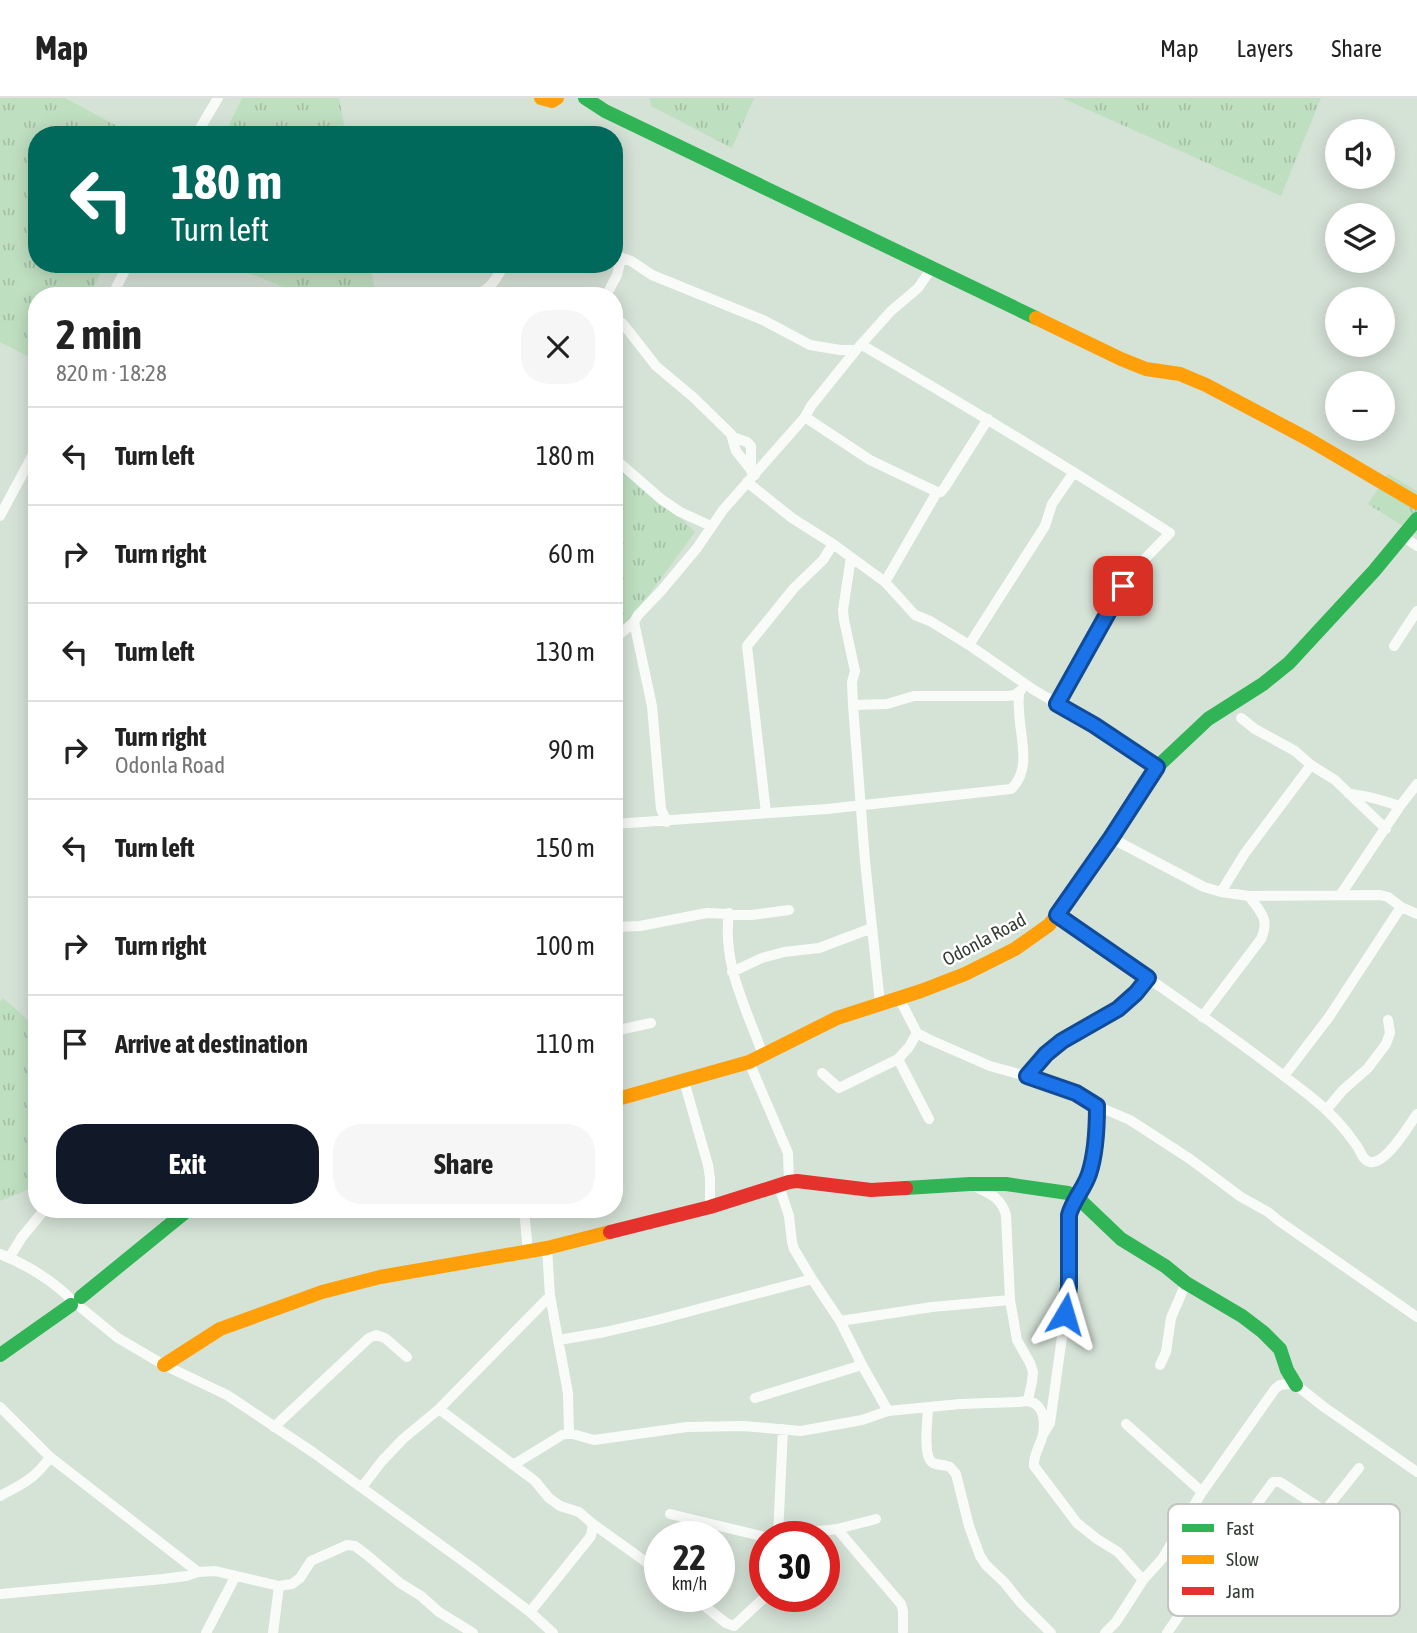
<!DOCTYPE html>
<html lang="en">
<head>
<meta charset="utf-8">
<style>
	:root { --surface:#fff; --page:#f6f6f6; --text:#222; --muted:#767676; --line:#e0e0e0; --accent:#111827 }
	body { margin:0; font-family:"Asap Condensed",sans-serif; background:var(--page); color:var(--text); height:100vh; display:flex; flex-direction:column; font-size:26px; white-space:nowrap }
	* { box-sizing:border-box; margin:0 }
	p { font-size:23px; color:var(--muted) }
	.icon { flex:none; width:38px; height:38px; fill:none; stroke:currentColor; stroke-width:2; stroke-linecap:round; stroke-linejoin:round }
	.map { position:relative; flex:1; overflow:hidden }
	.drawer { position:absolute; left:28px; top:189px; width:595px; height:931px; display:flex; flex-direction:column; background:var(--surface); border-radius:28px; box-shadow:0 4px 18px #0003 }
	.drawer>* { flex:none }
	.top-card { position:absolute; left:28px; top:28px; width:595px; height:147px; border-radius:28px; box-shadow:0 4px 18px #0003; background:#00695c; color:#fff; overflow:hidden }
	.controls { position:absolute; left:1325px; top:21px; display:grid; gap:14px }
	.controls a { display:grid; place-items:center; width:70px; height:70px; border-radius:50%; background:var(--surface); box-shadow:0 4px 18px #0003; font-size:35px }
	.speed { position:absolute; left:644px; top:1423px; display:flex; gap:14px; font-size:35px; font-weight:700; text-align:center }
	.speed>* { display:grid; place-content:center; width:91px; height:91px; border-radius:50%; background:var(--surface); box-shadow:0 4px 18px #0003; line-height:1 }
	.speed small { font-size:18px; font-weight:400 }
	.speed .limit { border:10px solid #d22; background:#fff; color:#111 }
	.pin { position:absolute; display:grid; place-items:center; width:60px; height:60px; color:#fff; margin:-30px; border-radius:14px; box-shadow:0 4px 10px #0006 }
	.me { position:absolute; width:77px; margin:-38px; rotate:7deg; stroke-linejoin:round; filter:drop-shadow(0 0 5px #0008) }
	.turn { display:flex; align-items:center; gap:24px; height:147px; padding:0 28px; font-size:32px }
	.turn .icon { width:91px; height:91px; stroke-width:2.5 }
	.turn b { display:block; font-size:49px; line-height:60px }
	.round { display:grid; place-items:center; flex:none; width:74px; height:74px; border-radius:28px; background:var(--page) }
	.headline { display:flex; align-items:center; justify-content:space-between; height:119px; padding:0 28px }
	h1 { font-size:42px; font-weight:700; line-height:52px }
	.action { display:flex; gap:14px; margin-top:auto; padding:14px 28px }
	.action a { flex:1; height:80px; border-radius:28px; background:var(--accent); color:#fff; font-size:28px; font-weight:700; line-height:80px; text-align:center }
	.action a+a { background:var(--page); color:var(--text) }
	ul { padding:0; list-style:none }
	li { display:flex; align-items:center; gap:21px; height:98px; padding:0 28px; border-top:2px solid var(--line) }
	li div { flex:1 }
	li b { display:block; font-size:26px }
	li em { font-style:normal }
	header { display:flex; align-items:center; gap:42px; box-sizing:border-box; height:98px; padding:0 35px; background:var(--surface); border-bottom:2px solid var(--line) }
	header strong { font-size:33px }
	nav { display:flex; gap:38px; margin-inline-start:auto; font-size:24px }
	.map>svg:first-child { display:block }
	.grass { fill:url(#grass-tufts) }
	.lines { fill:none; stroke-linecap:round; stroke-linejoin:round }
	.street { stroke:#f9fbf9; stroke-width:10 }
	.fast { stroke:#30b455; stroke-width:14 }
	.slow { stroke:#ff9f0a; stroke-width:14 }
	.jam { stroke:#e5322d; stroke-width:14 }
	.route-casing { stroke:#114b97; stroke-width:18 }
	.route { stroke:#1a73e8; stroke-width:12 }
	.labels { text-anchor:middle; stroke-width:5; stroke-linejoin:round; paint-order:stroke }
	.street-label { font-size:19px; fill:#333c33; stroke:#fff }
	.key { fill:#fff; stroke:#c2c4c2; stroke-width:2 }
	.key-label { font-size:19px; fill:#333c33 }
</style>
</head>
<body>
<header>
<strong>Map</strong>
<nav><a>Map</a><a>Layers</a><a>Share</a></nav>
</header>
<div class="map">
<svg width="1417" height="1535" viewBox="0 0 1417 1535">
	<defs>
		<pattern id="grass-tufts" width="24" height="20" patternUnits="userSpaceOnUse" patternTransform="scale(1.75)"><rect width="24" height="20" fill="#bfdfc1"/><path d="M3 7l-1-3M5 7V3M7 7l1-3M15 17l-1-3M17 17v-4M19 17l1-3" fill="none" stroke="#a5c0a6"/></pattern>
	</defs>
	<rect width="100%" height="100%" fill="#d5e2d6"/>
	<!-- grass -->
	<path class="grass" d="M0,0H65L134,37H37V166H105L89,198H37V263L0,244Z
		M242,0H339L346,37H224Z
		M650,0H754L732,50L651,8Z
		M1062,0H1321L1281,98Z
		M227,166H370L376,198H305Z
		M614,355L695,434L629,524L614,537Z
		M1388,376L1417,393V437L1368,406Z
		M3,900L37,930V1088L0,1103V904Z"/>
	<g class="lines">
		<!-- street -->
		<path class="street" d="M196,37L218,0
			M370,37V35
			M614,157L631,163L652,177L763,222L810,247L840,252H856
			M112,198L128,166
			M471,198C490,194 495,182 505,166
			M606,198L617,177L621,160
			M614,218L624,227L656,268L693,299L731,336L736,353L755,377
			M862,247C966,308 1069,370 1170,435L1130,476L1115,500L1057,606
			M805,319L870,362L937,394H941L945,389L988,321
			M733,339L747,344L751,348V373
			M614,360L661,401L680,414L711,428
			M747,384L792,420L833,446L885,484L915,517L930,523L969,547L1034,592L1094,627L1157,669
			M0,418L37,349
			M1404,439L1417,448
			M851,459L843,512L844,522L855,573L852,584L853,607L865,763L880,905
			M885,484L937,394
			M634,524L652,608L661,711L667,724
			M614,541L634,524L638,517L661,493L697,450L723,412L805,319L811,308L856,252L891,213L918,190L932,170
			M969,547L1045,428L1052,406L1074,374
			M1394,548L1417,513
			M853,607L887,606L914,598H1007L1015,597L1021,592
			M1241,620L1255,631L1295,653L1311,667L1335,682L1386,731
			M1349,696C1367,697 1383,703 1400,708
			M766,715L747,548L794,490L823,462L833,446
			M614,726L827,711L1011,691C1033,671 1019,637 1019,611C1018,605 1019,600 1019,594
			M1111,740L1204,789L1221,794L1249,798L1380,797L1388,799L1401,809L1417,816
			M1221,794L1245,755L1311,667
			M1341,796L1400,708L1417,686
			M729,815C722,866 746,910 763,957
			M1057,817C1142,876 1228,934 1310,998C1328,1012 1344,1029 1357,1048C1361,1054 1362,1062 1370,1064C1386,1067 1409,1027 1417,1016
			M614,829L640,828L707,815L752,817L789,812
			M732,874L762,860L784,854L819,850L872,830
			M899,900L917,935L928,941L990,968L1026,978L1076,995L1097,1008L1130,1022L1190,1061L1241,1099L1268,1114L1279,1123L1417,1219
			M1202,919L1261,841C1270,821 1261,815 1249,798
			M614,933L651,925
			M917,935L909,949L898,961L929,1021
			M749,964L788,1055L789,1084
			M822,975L839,990L898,961
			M1026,978L1046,956L1062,943L1118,910L1136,895L1148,880
			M1284,978L1329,919L1401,809
			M684,983L708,1067L710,1080V1109
			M1327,1011L1343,992L1368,970L1386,946L1390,935L1388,922
			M779,1088L789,1118L792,1144L794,1151L812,1181L840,1223L862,1267L888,1313
			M976,1089C991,1096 1001,1100 1006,1117L1010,1202L1017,1242L1030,1265L1033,1274L1032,1284L1028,1302
			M524,1111L528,1154
			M547,1150L550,1198L568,1295L569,1335
			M0,1156C25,1166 50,1181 70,1200
			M9,1160L22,1139L45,1111
			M80,1209L118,1240L164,1267L227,1297L314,1355L471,1469L530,1514L553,1535
			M840,1223L932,1209L1010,1202
			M559,1242L605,1234L657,1222L812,1181
			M1160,1267L1166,1254L1171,1220L1186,1185
			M755,1300L862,1267
			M0,1309L50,1359L198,1474
			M928,1309C928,1321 922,1359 933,1365C938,1367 946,1367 950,1369L956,1376L969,1428L980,1458L986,1467L1004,1484L1021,1505L1051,1535
			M439,1311L535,1383L549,1400L560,1408L579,1414L593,1426L660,1474
			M1126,1326L1202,1394
			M274,1329L369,1240L376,1237L385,1240L407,1259
			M1044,1335L1050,1325L1069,1189V1117C1073,1102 1084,1091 1089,1076C1096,1054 1096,1031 1097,1008
			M513,1367L562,1337L569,1335L594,1342L687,1329L743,1328L801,1333L862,1322L888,1313L960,1306L1019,1304C1041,1299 1046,1318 1043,1336C1041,1347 1033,1356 1034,1368L1077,1425L1097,1441L1118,1454L1143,1482
			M362,1389L382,1363L403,1341L439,1311L550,1198
			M0,1398C22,1386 35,1381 50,1359
			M670,1416L765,1439
			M837,1431L901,1506L903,1513V1533
			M775,1438L837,1431L876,1421
			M778,1438L783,1331
			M0,1496L163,1481L186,1478L198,1474L215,1473L279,1488L292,1486L300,1480L311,1463L347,1447L355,1448L367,1457L400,1485L421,1498L439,1514L473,1535
			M692,1498L726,1525L734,1528L766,1498
			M530,1514L591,1438L593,1426
			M206,1535L235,1479
			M273,1535L279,1488
			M1105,1535L1116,1524L1143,1482L1162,1461L1202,1394L1275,1291L1280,1287L1289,1286L1296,1287L1324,1309L1417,1374
			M1167,1535L1236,1435L1273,1384H1280L1323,1412L1327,1410L1359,1370"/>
		<!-- fast -->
		<path class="fast" d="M585,0L605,13L1036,220
			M1105,747L1157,669L1208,621L1263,586L1289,565L1374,473L1417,421
			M906,1090L970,1086H1006L1068,1095L1077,1099L1121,1141L1165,1168L1186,1185L1242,1218L1263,1234L1280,1251L1287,1272L1296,1287
			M81,1199L189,1111
			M0,1257L71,1207"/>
		<!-- slow -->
		<path class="slow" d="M541,0L552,3L557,0
			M1036,220L1121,261L1146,271L1180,276L1206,287L1308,341L1417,405
			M614,1002L749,964L837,920L921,893L965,876L1015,851L1049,827L1067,804L1105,747
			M164,1267L220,1231L322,1194L380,1179L547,1150L610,1134"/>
		<!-- jam -->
		<path class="jam" d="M610,1134L710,1109L789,1084L797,1083L871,1092L906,1090"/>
	</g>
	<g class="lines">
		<defs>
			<path id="route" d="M1065,1216L1069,1189V1117C1073,1102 1084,1091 1089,1076C1096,1055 1097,1031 1097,1008L1076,995L1027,978L1046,956L1062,943L1118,911L1136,895L1148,880L1057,817L1111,740L1157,669L1094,627L1057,606L1123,488"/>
		</defs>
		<!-- route casing -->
		<use href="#route" class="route-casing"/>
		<!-- route -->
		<use href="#route" class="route"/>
	</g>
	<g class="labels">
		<!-- street labels -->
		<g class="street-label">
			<text transform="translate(984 841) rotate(-28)" y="7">Odonla Road</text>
		</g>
	</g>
	<!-- legend -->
	<rect x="1168" y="1406" width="232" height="112" rx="10" class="key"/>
	<rect x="1182" y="1426" width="32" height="8" fill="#30b455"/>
	<rect x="1182" y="1457" width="32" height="9" fill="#ff9f0a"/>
	<rect x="1182" y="1489" width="32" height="8" fill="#e5322d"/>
	<g class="key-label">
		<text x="1226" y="1437">Fast</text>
		<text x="1226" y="1468">Slow</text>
		<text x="1226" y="1500">Jam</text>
	</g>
</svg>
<div class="controls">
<a><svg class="icon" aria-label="sound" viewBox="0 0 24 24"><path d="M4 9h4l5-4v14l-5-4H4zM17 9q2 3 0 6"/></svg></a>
<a><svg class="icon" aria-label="layers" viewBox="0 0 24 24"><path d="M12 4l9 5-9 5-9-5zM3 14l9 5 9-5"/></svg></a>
<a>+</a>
<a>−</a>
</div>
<div class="speed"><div>22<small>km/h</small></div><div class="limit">30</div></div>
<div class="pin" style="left:1123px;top:488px;background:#d93025"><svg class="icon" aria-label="arrive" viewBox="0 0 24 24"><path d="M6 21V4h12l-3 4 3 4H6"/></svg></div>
<svg class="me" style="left:1065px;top:1216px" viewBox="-20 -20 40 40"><path d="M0-17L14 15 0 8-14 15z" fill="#1a73e8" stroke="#fff" stroke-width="4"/></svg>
<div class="top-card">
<div class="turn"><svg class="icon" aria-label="left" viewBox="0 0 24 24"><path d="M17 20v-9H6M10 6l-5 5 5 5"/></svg><div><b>180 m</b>Turn left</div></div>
</div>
<section class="drawer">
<div class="headline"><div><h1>2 min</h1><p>820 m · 18:28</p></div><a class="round"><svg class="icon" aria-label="close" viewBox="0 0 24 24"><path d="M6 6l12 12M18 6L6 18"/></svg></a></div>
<ul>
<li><svg class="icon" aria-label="left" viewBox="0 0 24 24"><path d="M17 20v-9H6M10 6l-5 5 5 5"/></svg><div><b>Turn left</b></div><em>180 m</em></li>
<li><svg class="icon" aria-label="right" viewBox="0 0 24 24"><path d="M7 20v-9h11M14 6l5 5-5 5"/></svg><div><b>Turn right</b></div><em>60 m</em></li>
<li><svg class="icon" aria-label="left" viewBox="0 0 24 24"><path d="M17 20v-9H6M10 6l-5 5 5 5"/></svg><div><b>Turn left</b></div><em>130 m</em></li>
<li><svg class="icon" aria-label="right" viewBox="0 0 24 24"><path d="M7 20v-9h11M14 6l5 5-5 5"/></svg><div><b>Turn right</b><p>Odonla Road</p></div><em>90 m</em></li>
<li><svg class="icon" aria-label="left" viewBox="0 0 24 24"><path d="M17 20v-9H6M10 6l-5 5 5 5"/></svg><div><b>Turn left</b></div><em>150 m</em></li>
<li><svg class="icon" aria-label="right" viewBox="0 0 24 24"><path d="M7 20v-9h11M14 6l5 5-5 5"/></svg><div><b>Turn right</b></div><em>100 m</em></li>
<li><svg class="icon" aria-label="arrive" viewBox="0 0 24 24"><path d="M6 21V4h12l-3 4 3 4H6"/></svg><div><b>Arrive at destination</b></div><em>110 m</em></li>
</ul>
<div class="action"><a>Exit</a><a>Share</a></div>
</section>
</div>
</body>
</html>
